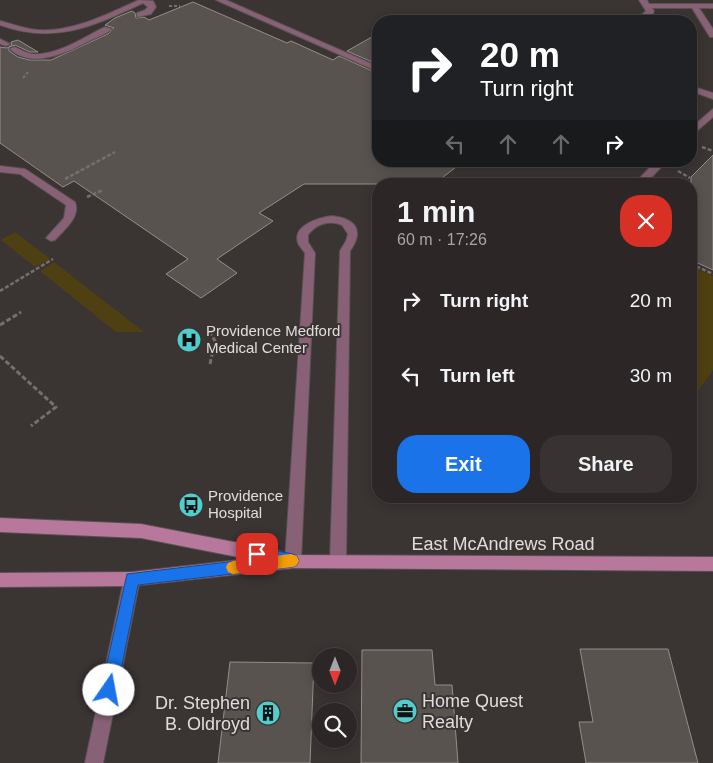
<!DOCTYPE html>
<html lang="en">
<head>
<meta charset="utf-8">
<style>
	:root { --surface:#2c2726; --page:#383332; --text:#f1f3f6; --muted:#a6a5a7; --line:#484443; --accent:#1a73e8 }
	body { margin:0; font-family:Helvetica,sans-serif; background:var(--page); color:var(--text); height:100vh; display:flex; flex-direction:column; font-size:19px; white-space:nowrap }
	* { box-sizing:border-box; margin:0 }
	p { font-size:16px; color:var(--muted) }
	.icon { flex:none; width:28px; height:28px; fill:none; stroke:currentColor; stroke-width:2; stroke-linecap:round; stroke-linejoin:round }
	.map { position:relative; flex:1; overflow:hidden }
	.details { position:absolute; left:372px; top:178px; width:325px; height:325px; display:flex; flex-direction:column; background:var(--surface); border-radius:20px; box-shadow:0 2px 12px #0003,0 0 0 1px var(--line) }
	.details>* { flex:none }
	.hud { position:absolute; left:372px; top:15px; width:325px; height:152px; border-radius:20px; box-shadow:0 2px 12px #0003,0 0 0 1px var(--line); background:#202124; color:#fff; overflow:hidden }
	.needle { width:32px; rotate:180deg }
	.tools { position:absolute; left:312px; top:648px; display:grid; gap:10px }
	.tools a { display:grid; place-items:center; width:45px; height:45px; border-radius:50%; background:var(--surface); box-shadow:0 2px 12px #0003,0 0 0 1px var(--line); font-size:25px }
	.pin { position:absolute; display:grid; place-items:center; width:42px; height:42px; color:#fff; margin:-21px; border-radius:10px; box-shadow:0 2px 8px #0006 }
	.me { position:absolute; width:55px; margin:-28px; rotate:12deg; stroke-linejoin:round; filter:drop-shadow(0 0 4px #0008) }
	.turn { display:flex; align-items:center; gap:18px; height:105px; padding:0 25px; font-size:22px }
	.turn .icon { width:65px; height:65px; stroke-width:2.5 }
	.turn b { display:block; font-size:35px; line-height:42px }
	.lanes { display:flex; align-items:center; height:48px; padding:0 25px; background:#0003; justify-content:center; gap:25px; direction:ltr }
	.lanes .off { opacity:.35 }
	.round { display:grid; place-items:center; flex:none; width:52px; height:52px; border-radius:20px; background:var(--page) }
	.summary { display:flex; align-items:center; justify-content:space-between; height:85px; padding:0 25px }
	h1 { font-size:30px; font-weight:700; line-height:38px }
	.cta { display:flex; gap:10px; margin-top:auto; padding:10px 25px }
	.cta a { flex:1; height:58px; border-radius:20px; background:var(--accent); color:#fff; font-size:20px; font-weight:700; line-height:58px; text-align:center }
	.cta a+a { background:var(--page); color:var(--text) }
	ul { padding:0; list-style:none }
	li { display:flex; align-items:center; gap:15px; height:75px; padding:0 25px }
	li div { flex:1 }
	li b { display:block; font-size:19px }
	li em { font-style:normal }
	.map>svg:first-child { display:block }
	.green { fill:#4f4012 }
	.building { fill:#59534f; stroke:#948e8a }
	.lines { fill:none; stroke-linecap:round; stroke-linejoin:round }
	.service-casing { stroke:#585251; stroke-width:2 }
	.minor-casing { stroke:#585251; stroke-width:2 }
	.secondary-casing { stroke:#585251; stroke-width:2 }
	.path-far2 { stroke:#75706f; stroke-width:2; stroke-dasharray:3 2; stroke-linecap:butt }
	.path-far1 { stroke:#75706f; stroke-width:2.5; stroke-dasharray:4 2; stroke-linecap:butt }
	.path { stroke:#75706f; stroke-width:3; stroke-dasharray:5 2.5; stroke-linecap:butt }
	.service { fill:#896176; fill-rule:evenodd }
	.minor { fill:#896176; fill-rule:evenodd }
	.secondary { fill:#b7789b; fill-rule:evenodd }
	.route { fill:#1a73e8; stroke:#114b97 }
	.slow { fill:#f59e0b }
	.labels { text-anchor:middle; stroke-width:4; stroke-linejoin:round; paint-order:stroke }
	.poi-label { font-size:15px; fill:#e0dcdc; stroke:#3a3433; text-anchor:start }
	.near-street-label { font-size:18px; fill:#e0dcdc; stroke:#3a3433 }
	.near-poi-label { font-size:18px; fill:#e0dcdc; stroke:#3a3433; text-anchor:start }
</style>
</head>
<body>
<div class="map">
<svg width="713" height="763" viewBox="0 0 713 763">
	<rect width="100%" height="100%" fill="#3a3433"/>
	<!-- green -->
	<path class="green" d="M15,232L50,259L35,267L1,240Z
		M54,262L144,332H116L40,271Z
		M691,266L713,276V370L691,400Z"/>
	<!-- building -->
	<path class="building" d="M193,2L287,43L291,41L333,60L339,56L379,74V161H464L434,184H304L259,213L273,221L217,259L237,273L201,298L166,274L188,259L74,181L63,187L0,143V47L7,48L12,45L11,42L18,40L38,52H30L15,45L9,47V51L18,57L29,60H51L108,34L114,28L105,25L115,18L132,11L135,13L136,18L144,17L149,20Z
		M379,33V65L347,51Z
		M713,155V270L691,260V177Z
		M580,649H668L698,763H586L579,722H593Z
		M362,650H432L435,685H452L458,763H361Z
		M230,662L314,663L310,763H218Z"/>
	<g class="lines">
		<defs>
			<path id="service" d="M139,0L153,1L156,7L151,14L137,17V13L145,10L148,7L143,3C94,26 55,45 0,25V21C13,24 25,29 38,30C74,32 107,14 139,0Z
				M216,0H226L379,67V72Z
				M639,0H647L649,4H713V8H699L713,29V37H710L692,8H652L654,11C651,19 643,21 635,21L646,11Z
				M105,27L112,29C106,34 98,37 91,40C68,52 33,70 10,49L14,47C20,49 26,53 32,54C57,56 84,37 105,27Z
				M0,39L10,44L6,46L0,44Z
				M691,86L713,93V99L691,91Z
				M713,109V117L691,136V128Z
				M656,161H667L645,184H634Z
				M0,166L25,169L75,202C81,217 64,230 55,240L51,241L46,238L64,218L66,205L20,174L0,172Z
				M331,216C355,218 365,230 350,251L346,561L343,566L338,568L333,566L330,561L340,251L346,241L348,234L342,225C329,220 316,224 308,235V242L315,253L301,561L298,566L293,568L288,566L285,561L305,253C303,250 299,246 298,243C292,225 319,218 331,216Z"/>
			<path id="minor" d="M132,572L137,574L140,579L103,763H85L124,579L127,574Z"/>
			<path id="secondary" d="M0,518L141,524L280,551L286,555L713,557V571L293,568L132,586L0,587V573L132,572L248,559L141,538L0,532Z"/>
		</defs>
		<!-- service casing -->
		<use href="#service" class="service-casing"/>
		<!-- minor casing -->
		<use href="#minor" class="minor-casing"/>
		<!-- secondary casing -->
		<use href="#secondary" class="secondary-casing"/>
		<!-- path-far2 -->
		<path class="path-far2" d="M169,6H180
			M23,78L28,72"/>
		<!-- path-far1 -->
		<path class="path-far1" d="M702,147L713,151
			M678,171L690,178
			M65,179L115,152
			M87,197L103,190
			M691,264L713,274
			M0,291L53,259"/>
		<!-- path -->
		<path class="path" d="M0,325L21,312
			M0,356L56,407L31,426
			M210,364L215,341L211,334"/>
		<!-- service -->
		<use href="#service" class="service"/>
		<!-- minor -->
		<use href="#minor" class="minor"/>
		<!-- secondary -->
		<use href="#secondary" class="secondary"/>
	</g>
	<!-- route -->
	<path class="route" d="M257,547L293,554L297,556L299,561L297,565L293,567L138,585L117,690L115,695L109,697L104,695L101,690L127,574L253,559L250,554L252,549Z"/>
	<!-- slow -->
	<path class="slow" d="M291,554L297,556L299,561L297,565L293,567L233,574L228,572L226,567L228,563L233,561Z"/>
	<!-- icons -->
	<defs>
		<symbol id="hospital-disc" viewBox="-11 -11 22 22"><circle r="9.5" fill="#52cdcd" stroke="#3a3433"/><path d="M-5-5h3v3.5h4V-5h3V5h-3V1.5h-4V5h-3Z" fill="#111"/></symbol>
		<symbol id="bus-disc" viewBox="-11 -11 22 22"><circle r="9.5" fill="#52cdcd" stroke="#3a3433"/><path d="M-5-6H5V4H4V6H2V4H-2V6H-4V4H-5ZM-3.5-4V0h7V-4ZM-3.5 1.2v1.5H-2V1.2ZM2 1.2v1.5H3.5V1.2Z" fill="#111"/></symbol>
		<symbol id="office-disc" viewBox="-11 -11 22 22"><circle r="9.5" fill="#52cdcd" stroke="#3a3433"/><path d="M-6-3h4V-5.5h4V-3h4V5H-6ZM-1-4.5V-3h2v-1.5ZM-6 0V1H6V0Z" fill="#111"/></symbol>
		<symbol id="building-disc" viewBox="-11 -11 22 22"><circle r="9.5" fill="#52cdcd" stroke="#3a3433"/><path d="M-4-6H4V6H1V3H-1V6H-4ZM-2.5-4.3h1.7v1.8h-1.7ZM.8-4.3h1.7v1.8H.8ZM-2.5-1h1.7V.8h-1.7ZM.8-1h1.7V.8H.8Z" fill="#111"/></symbol>
	</defs>
	<g fill-rule="evenodd">
		<use href="#hospital-disc" x="175" y="326" width="28" height="28"/>
		<use href="#bus-disc" x="177" y="491" width="28" height="28"/>
		<use href="#office-disc" x="391" y="697" width="28" height="28"/>
		<use href="#building-disc" x="254" y="699" width="28" height="28"/>
	</g>
	<g class="labels">
		<!-- poi labels -->
		<g class="poi-label">
			<text x="206" y="336">Providence Medford<tspan x="206" dy="17">Medical Center</tspan></text>
			<text x="208" y="501">Providence<tspan x="208" dy="17">Hospital</tspan></text>
		</g>
		<!-- near-street labels -->
		<g class="near-street-label">
			<text x="503" y="550">East McAndrews Road</text>
		</g>
		<!-- near-poi labels -->
		<g class="near-poi-label">
			<text x="422" y="707">Home Quest<tspan x="422" dy="21">Realty</tspan></text>
			<text x="250" y="709" text-anchor="end">Dr. Stephen<tspan x="250" dy="21">B. Oldroyd</tspan></text>
		</g>
	</g>
</svg>
<div class="tools">
<a><svg class="needle" viewBox="-14 -14 28 28"><path d="M0-13l5 13h-10z" fill="#e53935"/><path d="M0 13l5-13h-10z" fill="#a6a5a7"/></svg></a>
<a><svg class="icon" aria-label="search" viewBox="0 0 24 24"><circle cx="10" cy="10" r="6"/><path d="M15 15l6 6"/></svg></a>
</div>
<div class="pin" style="left:257px;top:554px;background:#d93025"><svg class="icon" aria-label="arrive" viewBox="0 0 24 24"><path d="M6 21V4h12l-3 4 3 4H6"/></svg></div>
<svg class="me" style="left:109px;top:690px" viewBox="-20 -20 40 40"><circle r="19" fill="#fff"/><path d="M0-13L10 11 0 6-10 11z" fill="#1a73e8"/></svg>
<div class="hud">
<div class="turn"><svg class="icon" aria-label="right" viewBox="0 0 24 24"><path d="M7 20v-9h11M14 6l5 5-5 5"/></svg><div><b>20 m</b>Turn right</div></div>
<div class="lanes"><svg class="icon off" aria-label="left" viewBox="0 0 24 24"><path d="M17 20v-9H6M10 6l-5 5 5 5"/></svg><svg class="icon off" aria-label="ahead" viewBox="0 0 24 24"><path d="M12 20V5M6 11l6-6 6 6"/></svg><svg class="icon off" aria-label="ahead" viewBox="0 0 24 24"><path d="M12 20V5M6 11l6-6 6 6"/></svg><svg class="icon" aria-label="right" viewBox="0 0 24 24"><path d="M7 20v-9h11M14 6l5 5-5 5"/></svg></div>
</div>
<section class="details">
<div class="summary"><div><h1>1 min</h1><p>60 m · 17:26</p></div><a class="round" style="background:#d93025;color:#fff"><svg class="icon" aria-label="close" viewBox="0 0 24 24"><path d="M6 6l12 12M18 6L6 18"/></svg></a></div>
<ul>
<li><svg class="icon" aria-label="right" viewBox="0 0 24 24"><path d="M7 20v-9h11M14 6l5 5-5 5"/></svg><div><b>Turn right</b></div><em>20 m</em></li>
<li><svg class="icon" aria-label="left" viewBox="0 0 24 24"><path d="M17 20v-9H6M10 6l-5 5 5 5"/></svg><div><b>Turn left</b></div><em>30 m</em></li>
</ul>
<div class="cta"><a>Exit</a><a>Share</a></div>
</section>
</div>
</body>
</html>
